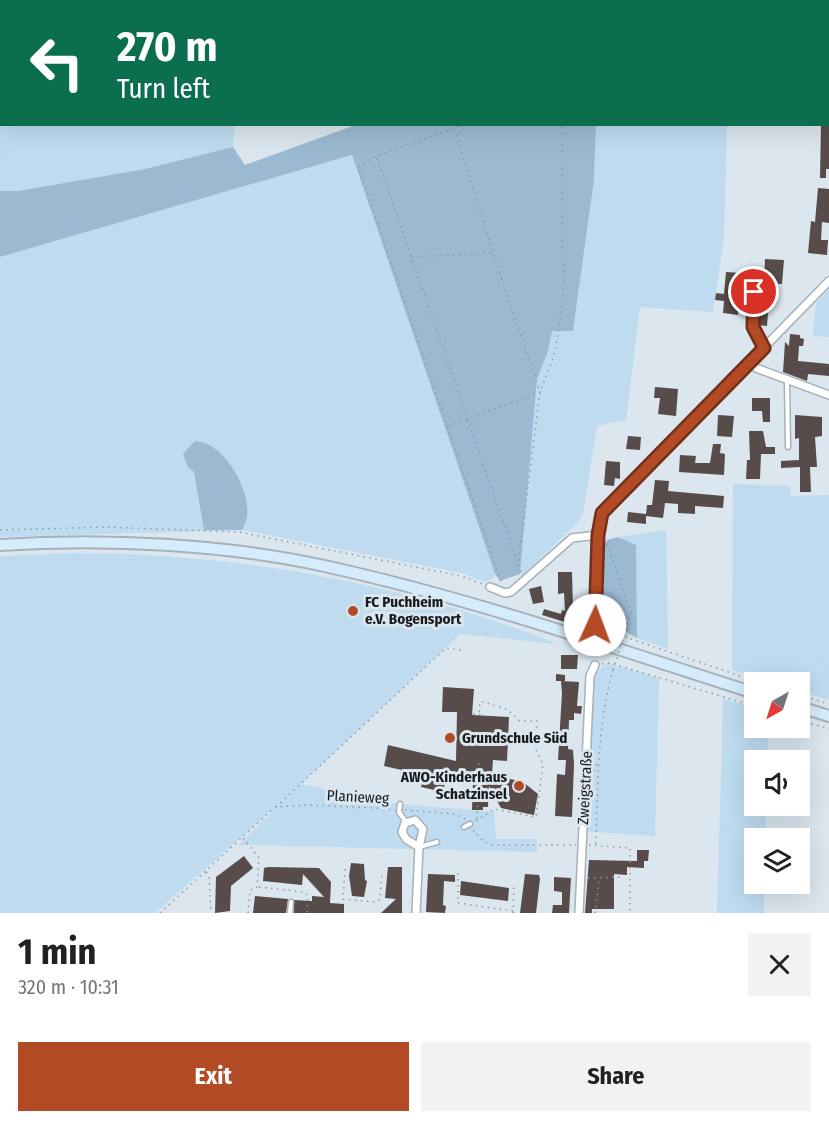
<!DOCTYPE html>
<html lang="en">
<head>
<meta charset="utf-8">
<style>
	:root { --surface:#fff; --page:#f2f2f2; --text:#202124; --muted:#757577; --accent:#b14a25 }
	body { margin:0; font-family:"Fira Sans Condensed",sans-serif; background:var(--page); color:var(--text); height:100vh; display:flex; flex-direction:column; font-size:22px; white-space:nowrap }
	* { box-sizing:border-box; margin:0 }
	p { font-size:20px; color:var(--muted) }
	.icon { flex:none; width:33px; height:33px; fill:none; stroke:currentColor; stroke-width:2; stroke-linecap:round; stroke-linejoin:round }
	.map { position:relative; height:913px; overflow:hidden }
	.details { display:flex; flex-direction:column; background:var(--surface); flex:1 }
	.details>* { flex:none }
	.banner { position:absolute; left:0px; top:0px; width:830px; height:126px; box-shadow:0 6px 24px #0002; background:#0b6e4f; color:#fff; overflow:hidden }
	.needle { width:39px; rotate:219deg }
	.buttons { position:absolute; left:744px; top:672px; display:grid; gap:12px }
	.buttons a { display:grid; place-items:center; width:66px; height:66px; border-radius:0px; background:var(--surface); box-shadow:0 6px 24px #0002; font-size:30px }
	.pin { position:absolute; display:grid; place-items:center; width:51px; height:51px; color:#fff; margin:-26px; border:3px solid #fff; border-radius:50%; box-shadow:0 2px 6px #0007 }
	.me { position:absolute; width:66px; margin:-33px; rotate:2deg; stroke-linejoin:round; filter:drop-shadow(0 0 4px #0008) }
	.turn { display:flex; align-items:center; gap:21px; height:126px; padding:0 18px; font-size:27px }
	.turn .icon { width:78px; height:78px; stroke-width:2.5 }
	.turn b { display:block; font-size:42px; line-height:51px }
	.round { display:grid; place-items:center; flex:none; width:63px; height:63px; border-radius:0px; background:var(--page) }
	.summary { display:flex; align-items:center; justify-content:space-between; height:102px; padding:0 18px }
	h1 { font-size:36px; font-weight:700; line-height:45px }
	.button { display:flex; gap:12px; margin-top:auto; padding:12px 18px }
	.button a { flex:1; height:69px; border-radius:0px; background:var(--accent); color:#fff; font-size:24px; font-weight:700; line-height:69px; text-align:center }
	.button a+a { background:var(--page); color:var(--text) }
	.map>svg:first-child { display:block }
	.green { fill:#bedbf0 }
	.forest { fill:#9bbad1 }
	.building { fill:#574c49 }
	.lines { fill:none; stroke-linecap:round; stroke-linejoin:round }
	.lane-casing { stroke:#a7b1b9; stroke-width:7 }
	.street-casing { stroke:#a7b1b9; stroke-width:10 }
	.secondary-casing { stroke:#a7b1b9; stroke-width:14 }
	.path { stroke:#8f979d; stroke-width:1.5; stroke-dasharray:1.5 4.5; stroke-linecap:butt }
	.lane { stroke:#fff; stroke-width:4 }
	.street { stroke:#fff; stroke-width:7 }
	.secondary { stroke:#d4ecfc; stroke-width:10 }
	.path-bridge { stroke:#8f979d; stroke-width:1.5; stroke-dasharray:1.5 4.5; stroke-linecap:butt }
	.route-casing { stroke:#733018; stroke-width:15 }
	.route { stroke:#b14a25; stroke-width:10 }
	.poi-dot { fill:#b14a25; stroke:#dbe6ee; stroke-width:2 }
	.labels { text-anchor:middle; stroke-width:6; stroke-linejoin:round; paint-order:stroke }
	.poi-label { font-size:15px; font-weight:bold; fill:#181b1e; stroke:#dbe6ee; text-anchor:start }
	.street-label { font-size:15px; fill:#181b1e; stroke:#dbe6ee }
</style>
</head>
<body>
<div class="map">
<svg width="829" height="913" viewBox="0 0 829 913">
	<rect width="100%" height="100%" fill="#dbe6ee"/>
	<!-- green -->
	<path class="green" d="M0,0H243L2,2V124L235,125L233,147L145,169L18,191H0Z
		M315,0H730L315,2Z
		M596,125H727L724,238L713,312L640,307L626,420L597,426L583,513L579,521L522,576L520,574L537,379L548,351L551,331H573L594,180Z
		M352,155L495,574L492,579L484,582L462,573L242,530L0,537V257Z
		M829,290V337L813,336L816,303Z
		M733,484L790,486L791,496L829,495V700L800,691V682H772L732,670Z
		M666,530L668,649L637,638L636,545L618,537Z
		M71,553C237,553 403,583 558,644L460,634L301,784L389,803L494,812L496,839H537V852L238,845L288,796L155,913H0V556Z
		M607,663L659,678L655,836L580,831L592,677Z
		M723,699L754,707V728H768L767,760H754V806H766L765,838H754V884H764V913H717Z"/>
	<!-- forest -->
	<path class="forest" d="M358,124L596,125L594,180L573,331H552L548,351L537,379L520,574L500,581L495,574L352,155L0,257V191H18L145,169L233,147L245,165Z
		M195,441C224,442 251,490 247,517C246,521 244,526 242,530H204L194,472L188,467L183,454Z
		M618,537L636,545L637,638L620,629L608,608L600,606L601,549L607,540Z"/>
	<!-- building -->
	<path class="building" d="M821,124H829V169H826V178H820Z
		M818,188L829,189V223L822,222L821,240H828L827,255L808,253L811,221L815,222Z
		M765,259L784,260L782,284L764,283Z
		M726,272L741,273L739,302L750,303L749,311L738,310V315L723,313L724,301L715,300L716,293L724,294Z
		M758,299L769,300L767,326L757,325Z
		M790,334L800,335V338L804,339L803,346H799L798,361L829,364V376L808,374L807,381L783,372L785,342L789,346Z
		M655,387L678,389L676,416L658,414L660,398H654Z
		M752,398H770V422H763L762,411H752Z
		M718,415L734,416L732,437L717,436Z
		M795,415L822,417V436L815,437L817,467H810L811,492H800V467L781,468V461L799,460V438L795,439Z
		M749,431H763L766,447H775V454H761L760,479H746L747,460H750Z
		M628,436L641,437L640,450L626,449Z
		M713,444H721L720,453L725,454L724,475L679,472L680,455L696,456L695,463H710Z
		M606,461L620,462V479L615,478L614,486L604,485Z
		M655,480L669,481L668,491L724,496L723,508L695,506V514L678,513V504L665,503L663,518L646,516V524L627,522L628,512L646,514L647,505H652Z
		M558,572H572L573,608H578V626L542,615L544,609L561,614L562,610L565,611L564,593L558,594Z
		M541,586L544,602L533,604L529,589Z
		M561,655H578L577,669H561Z
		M556,674L565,675V681H561L579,682L577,706H582L581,714L574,713V720H569L568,749L573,750L574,764L572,817L555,816L557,774L565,775L566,760H558L562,693L561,681H556Z
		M443,687L474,689L472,715L509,717L507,761L493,760L492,775L523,782L538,794L534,815L501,808L489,786L488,807H483V810H472L473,780L447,774L443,792L421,787L424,775L384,766L388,745L456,761L457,712H442Z
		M637,850H649L648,861H644V868L627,867V875L614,874V909H592V913H585L589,860L637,861Z
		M244,856L253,868L231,886L230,911L215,913L216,877Z
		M351,863L364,864L365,880L367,881L364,897L352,896L349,876Z
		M268,867L319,868L331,882L330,903L344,904V913H294V900L312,901V896L324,897L303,874L302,885L263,881L264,868Z
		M388,867H402V913H381L396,899L385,898Z
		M428,874L455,875V882L444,881L443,905L446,906L445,913L426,912Z
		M525,874L539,875L540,879L536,913H520Z
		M554,877L571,878L569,913H552L553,905H562V892L554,891Z
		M461,881L509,888L508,901L460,895Z
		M255,896L288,899L286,913H253Z"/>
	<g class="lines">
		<defs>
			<path id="lane" d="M754,292L753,327L763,347
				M787,381L788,447
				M400,804L399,812L406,822
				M464,827L470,824
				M419,847L437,842
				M290,913L291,902"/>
			<path id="street" d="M750,362L756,368L829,395
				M490,587L505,593L511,592L572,538L598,535
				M594,642L598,535L602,513L829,281
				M415,820L423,829L419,847L406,839L402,832L405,823Z
				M416,913L419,847
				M579,913L590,676L595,665"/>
			<path id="secondary" d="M0,545C105,538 227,544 329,567C473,599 614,648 754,693
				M800,707L829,716"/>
		</defs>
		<!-- lane casing -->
		<use href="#lane" class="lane-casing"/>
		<!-- street casing -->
		<use href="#street" class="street-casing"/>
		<!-- secondary casing -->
		<use href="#secondary" class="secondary-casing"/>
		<!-- path -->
		<path class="path" d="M764,2L772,0
			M465,124L376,156L358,167L501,582
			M377,158L518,564
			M411,257L493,253L455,130
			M449,426L540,392L493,253
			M0,530L107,527L239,532L461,576L482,584
			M607,544L631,613L626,628
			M521,572L518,565L540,392L554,356L560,321L565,271L562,255V124
			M602,610L606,612L619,632L628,638L758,682
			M602,664L610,663L754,706
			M800,695L829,704
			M473,714L483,715
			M800,720L829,729
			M594,771L598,761
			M276,807L446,648L465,651
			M405,810L455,814L465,819
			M477,819L479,760
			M476,821L494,809L536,817L543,764L535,748L537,721H520L508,710L484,702H480L479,716
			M473,830L484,842L493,845H576
			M243,838L259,858L257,887L250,890L248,913
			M596,844C598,786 597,726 613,670
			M589,845L630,848V913
			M345,869L343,899L376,902L380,899L382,872
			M206,872L209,876L211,913
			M458,873V903L513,911
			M588,878L624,877
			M259,887L304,892L308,896L307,913
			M160,913L275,807L309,805L394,809
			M513,913L514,883
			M595,913L599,879"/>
		<!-- lane -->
		<use href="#lane" class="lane"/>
		<!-- street -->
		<use href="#street" class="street"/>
		<!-- secondary -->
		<use href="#secondary" class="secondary"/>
		<!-- path-bridge -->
		<path class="path-bridge" d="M613,670L626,628"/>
	</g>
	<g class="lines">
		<defs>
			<path id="route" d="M595,625L598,535L602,513L764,348L753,327L754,292"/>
		</defs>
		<!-- route casing -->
		<use href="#route" class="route-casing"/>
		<!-- route -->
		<use href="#route" class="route"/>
	</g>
	<!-- markers -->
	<g class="poi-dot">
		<circle cx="353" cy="611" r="6"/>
		<circle cx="450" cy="738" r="6"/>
		<circle cx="519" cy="786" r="6"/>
	</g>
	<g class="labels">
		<!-- poi labels -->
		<g class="poi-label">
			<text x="365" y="607">FC Puchheim<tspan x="365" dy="17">e.V. Bogensport</tspan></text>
			<text x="462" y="743">Grundschule Süd</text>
			<text x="507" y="782" text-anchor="end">AWO-Kinderhaus<tspan x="507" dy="17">Schatzinsel</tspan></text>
		</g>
		<!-- street labels -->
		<g class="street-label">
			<text transform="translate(585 788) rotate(-87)" y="5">Zweigstraße</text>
			<text transform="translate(358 797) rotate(3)" y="5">Planieweg</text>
		</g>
	</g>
</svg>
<div class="buttons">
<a><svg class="needle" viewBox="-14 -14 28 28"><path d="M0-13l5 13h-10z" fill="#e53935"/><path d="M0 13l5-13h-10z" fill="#757577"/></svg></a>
<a><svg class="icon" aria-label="sound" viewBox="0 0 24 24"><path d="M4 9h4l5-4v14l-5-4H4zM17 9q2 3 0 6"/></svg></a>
<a><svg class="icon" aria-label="layers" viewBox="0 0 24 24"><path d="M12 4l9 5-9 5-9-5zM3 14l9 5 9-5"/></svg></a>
</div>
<div class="pin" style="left:754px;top:292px;background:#d93025"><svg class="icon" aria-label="arrive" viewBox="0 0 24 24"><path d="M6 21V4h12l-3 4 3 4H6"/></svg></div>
<svg class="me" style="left:595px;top:625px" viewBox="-20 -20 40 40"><circle r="19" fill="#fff"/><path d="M0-13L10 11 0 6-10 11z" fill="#b14a25"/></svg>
<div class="banner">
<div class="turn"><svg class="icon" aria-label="left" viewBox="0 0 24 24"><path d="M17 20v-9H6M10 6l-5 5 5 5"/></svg><div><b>270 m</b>Turn left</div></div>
</div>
</div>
<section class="details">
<div class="summary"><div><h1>1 min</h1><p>320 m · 10:31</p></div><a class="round"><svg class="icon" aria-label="close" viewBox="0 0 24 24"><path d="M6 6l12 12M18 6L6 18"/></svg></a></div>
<div class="button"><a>Exit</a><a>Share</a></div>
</section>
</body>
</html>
